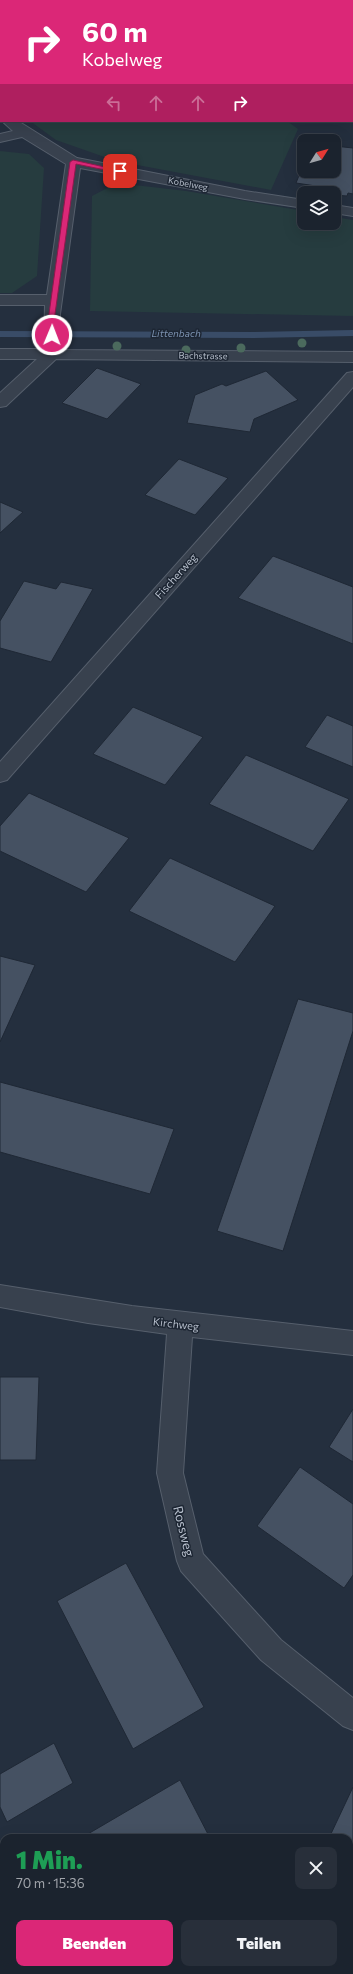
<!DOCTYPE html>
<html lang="de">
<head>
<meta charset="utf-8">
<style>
	:root { --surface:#1b232e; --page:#282f3a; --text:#f1f3f6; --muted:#a0a4aa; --line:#39404a; --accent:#db2777 }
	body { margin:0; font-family:Commissioner,sans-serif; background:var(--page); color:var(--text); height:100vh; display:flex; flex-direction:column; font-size:15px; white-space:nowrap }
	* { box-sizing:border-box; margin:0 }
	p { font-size:13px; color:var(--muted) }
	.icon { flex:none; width:22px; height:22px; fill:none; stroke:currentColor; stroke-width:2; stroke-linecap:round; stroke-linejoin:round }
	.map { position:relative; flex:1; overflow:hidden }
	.details { position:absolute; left:0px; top:1834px; width:353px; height:140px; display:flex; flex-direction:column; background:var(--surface); border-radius:12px 12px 0 0; box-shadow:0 4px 16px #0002,0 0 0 1px var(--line) }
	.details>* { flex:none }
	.banner { position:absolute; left:0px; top:0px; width:353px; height:122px; box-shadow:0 4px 16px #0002,0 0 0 1px var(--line); background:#db2777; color:#fff; overflow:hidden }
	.needle { width:26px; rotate:53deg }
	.controls { position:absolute; left:297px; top:134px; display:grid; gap:8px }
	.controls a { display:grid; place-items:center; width:44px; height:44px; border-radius:8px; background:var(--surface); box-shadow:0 4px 16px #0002,0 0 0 1px var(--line); font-size:20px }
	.pin { position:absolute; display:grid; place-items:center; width:34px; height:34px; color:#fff; margin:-17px; border-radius:8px; box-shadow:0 2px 6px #0006 }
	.me { position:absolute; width:44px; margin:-22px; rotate:1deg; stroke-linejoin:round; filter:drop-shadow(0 0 3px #0008) }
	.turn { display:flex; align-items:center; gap:14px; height:84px; padding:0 16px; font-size:18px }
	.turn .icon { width:52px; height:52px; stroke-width:2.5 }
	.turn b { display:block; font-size:28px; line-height:34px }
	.lanes { display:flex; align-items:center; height:38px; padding:0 16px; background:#0003; justify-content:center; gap:20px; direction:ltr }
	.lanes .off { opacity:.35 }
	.round { display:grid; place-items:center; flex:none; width:42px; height:42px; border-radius:8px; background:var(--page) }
	.head { display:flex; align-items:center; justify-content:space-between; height:68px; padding:0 16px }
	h1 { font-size:24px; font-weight:800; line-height:30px; color:#1e9e55 }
	.button { display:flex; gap:8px; margin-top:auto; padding:8px 16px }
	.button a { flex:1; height:46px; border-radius:8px; background:var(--accent); color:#fff; font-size:16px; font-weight:800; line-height:46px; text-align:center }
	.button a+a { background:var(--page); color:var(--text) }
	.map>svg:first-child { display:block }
	.green { fill:#263c3f }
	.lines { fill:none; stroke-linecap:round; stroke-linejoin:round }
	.stream { fill:#394c67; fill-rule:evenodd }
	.building { fill:#455162; stroke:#1f2835 }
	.minor-casing { stroke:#565f6c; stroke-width:2 }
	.minor { fill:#38414e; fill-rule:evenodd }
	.tree { fill:#4b6a5d }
	.route { fill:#db2777; stroke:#8e194d }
	.labels { text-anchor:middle; stroke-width:3; stroke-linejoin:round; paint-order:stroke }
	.far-street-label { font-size:9px; fill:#b4bcc9; stroke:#1d2633 }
	.far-water-label { font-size:10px; font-style:italic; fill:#7c92b1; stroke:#1d2633 }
	.street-label { font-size:11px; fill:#b4bcc9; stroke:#1d2633 }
	.near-street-label { font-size:13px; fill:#b4bcc9; stroke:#1d2633 }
</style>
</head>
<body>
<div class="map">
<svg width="353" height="1974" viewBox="0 0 353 1974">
	<rect width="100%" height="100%" fill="#242f3e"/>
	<!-- green -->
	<path class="green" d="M78,0H289L80,1Z
		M30,121H287L298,129L271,190L116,161L56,140Z
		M0,151L29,154L44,168L37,276L12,293H0Z
		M117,183L186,191L304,211V223H334V217L353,220V316L90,311L92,196Z"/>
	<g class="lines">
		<!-- stream -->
		<path class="stream" d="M353,330V336L252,338L0,337V331L252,332Z"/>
	</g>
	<!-- building -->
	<path class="building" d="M343,0H353L352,35V1H340Z
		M334,146L353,148V194L348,193L347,196L334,195V193L314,192L316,186L296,183L302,168H304V171H334Z
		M97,368L141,384L107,419L62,403Z
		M266,371L298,400L254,419L250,432L187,423L195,395L222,384L226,386Z
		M179,459L228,478L195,515L145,495Z
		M0,502L23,512L0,533Z
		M273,556L353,587V644L238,598Z
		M24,581L56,589L61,582L93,589L51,662L0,648V621Z
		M133,707L203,737L165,785L93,754Z
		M327,715L353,726V767L305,747Z
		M246,755L349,799L313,851L209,804Z
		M29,793L129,838L86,892L0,851V826Z
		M170,858L275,906L235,962L129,911Z
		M0,956L35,965L0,1042Z
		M298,999L353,1013V1031L283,1251L217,1231Z
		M0,1082L174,1129L150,1194L0,1152Z
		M0,1377H39L36,1460H0Z
		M353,1409V1462L329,1447Z
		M300,1467L353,1504V1575L344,1588L257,1526Z
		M126,1563L204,1707L133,1749L57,1601Z
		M54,1743L73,1783L7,1822L0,1807V1774Z
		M180,1780L210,1838H81Z
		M353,1787V1911L349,1909V1838H329Z"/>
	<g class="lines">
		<defs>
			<path id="minor" d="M2,121H18L77,158L245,191L304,200V208L245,199L80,168L60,314V350L353,352V362L56,359L6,406L0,407V393L37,359H0V349H44L45,305H0V295H47L66,164L22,137L0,142V134L13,131Z
				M334,205L353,208V216L334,213Z
				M353,372V387L7,780L0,782V762L347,373Z
				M0,1285L132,1306L353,1331V1355L192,1337L183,1473L203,1554L281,1640L353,1698V1730L343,1726L261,1660L181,1571L177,1561L157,1473L167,1334L88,1323L0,1307Z"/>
		</defs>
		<!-- minor casing -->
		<use href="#minor" class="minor-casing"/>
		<!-- minor -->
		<use href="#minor" class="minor"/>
	</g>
	<!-- trees -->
	<g class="tree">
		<circle cx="302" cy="343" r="4.5"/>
		<circle cx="117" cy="346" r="4.5"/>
		<circle cx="241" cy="348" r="4.5"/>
		<circle cx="186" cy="350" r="4.5"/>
	</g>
	<!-- route -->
	<path class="route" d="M73,160L123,171L120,173L76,164L55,314V335L52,337L48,335L49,314L70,162Z"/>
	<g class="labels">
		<!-- far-street labels -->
		<g class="far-street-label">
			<text transform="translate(188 184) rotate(11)" y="3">Kobelweg</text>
			<text transform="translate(203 356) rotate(1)" y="3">Bachstrasse</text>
		</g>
		<!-- far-water labels -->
		<g class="far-water-label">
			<text x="176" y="337">Littenbach</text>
		</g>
		<!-- street labels -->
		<g class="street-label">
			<text transform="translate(176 576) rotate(-48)" y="4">Fischerweg</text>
			<text transform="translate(176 1324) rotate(7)" y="4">Kirchweg</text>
		</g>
		<!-- near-street labels -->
		<g class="near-street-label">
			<text transform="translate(184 1531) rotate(76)" y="5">Rossweg</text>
		</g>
	</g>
</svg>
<div class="controls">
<a><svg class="needle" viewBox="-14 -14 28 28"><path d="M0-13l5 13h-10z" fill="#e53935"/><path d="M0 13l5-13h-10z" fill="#a0a4aa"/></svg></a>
<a><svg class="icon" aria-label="layers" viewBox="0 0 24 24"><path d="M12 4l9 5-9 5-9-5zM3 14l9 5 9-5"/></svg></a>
</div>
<div class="pin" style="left:120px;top:171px;background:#d93025"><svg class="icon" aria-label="arrive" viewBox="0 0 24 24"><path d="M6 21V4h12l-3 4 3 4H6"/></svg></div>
<svg class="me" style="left:52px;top:335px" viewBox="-20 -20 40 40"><circle r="17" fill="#db2777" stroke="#fff" stroke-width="3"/><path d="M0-11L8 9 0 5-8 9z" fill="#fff"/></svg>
<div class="banner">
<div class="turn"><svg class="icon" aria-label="right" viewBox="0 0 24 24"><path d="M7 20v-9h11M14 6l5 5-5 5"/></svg><div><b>60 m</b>Kobelweg</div></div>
<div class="lanes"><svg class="icon off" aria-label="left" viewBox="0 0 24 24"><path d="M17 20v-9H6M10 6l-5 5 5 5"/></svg><svg class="icon off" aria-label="ahead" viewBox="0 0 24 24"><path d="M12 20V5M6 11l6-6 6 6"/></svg><svg class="icon off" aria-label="ahead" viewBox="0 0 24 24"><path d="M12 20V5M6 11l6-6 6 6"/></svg><svg class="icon" aria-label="right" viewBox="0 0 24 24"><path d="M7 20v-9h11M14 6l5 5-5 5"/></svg></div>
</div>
<section class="details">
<div class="head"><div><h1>1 Min.</h1><p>70 m · 15:36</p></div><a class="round"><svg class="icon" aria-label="close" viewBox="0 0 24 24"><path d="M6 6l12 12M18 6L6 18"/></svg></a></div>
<div class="button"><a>Beenden</a><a>Teilen</a></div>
</section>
</div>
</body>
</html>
